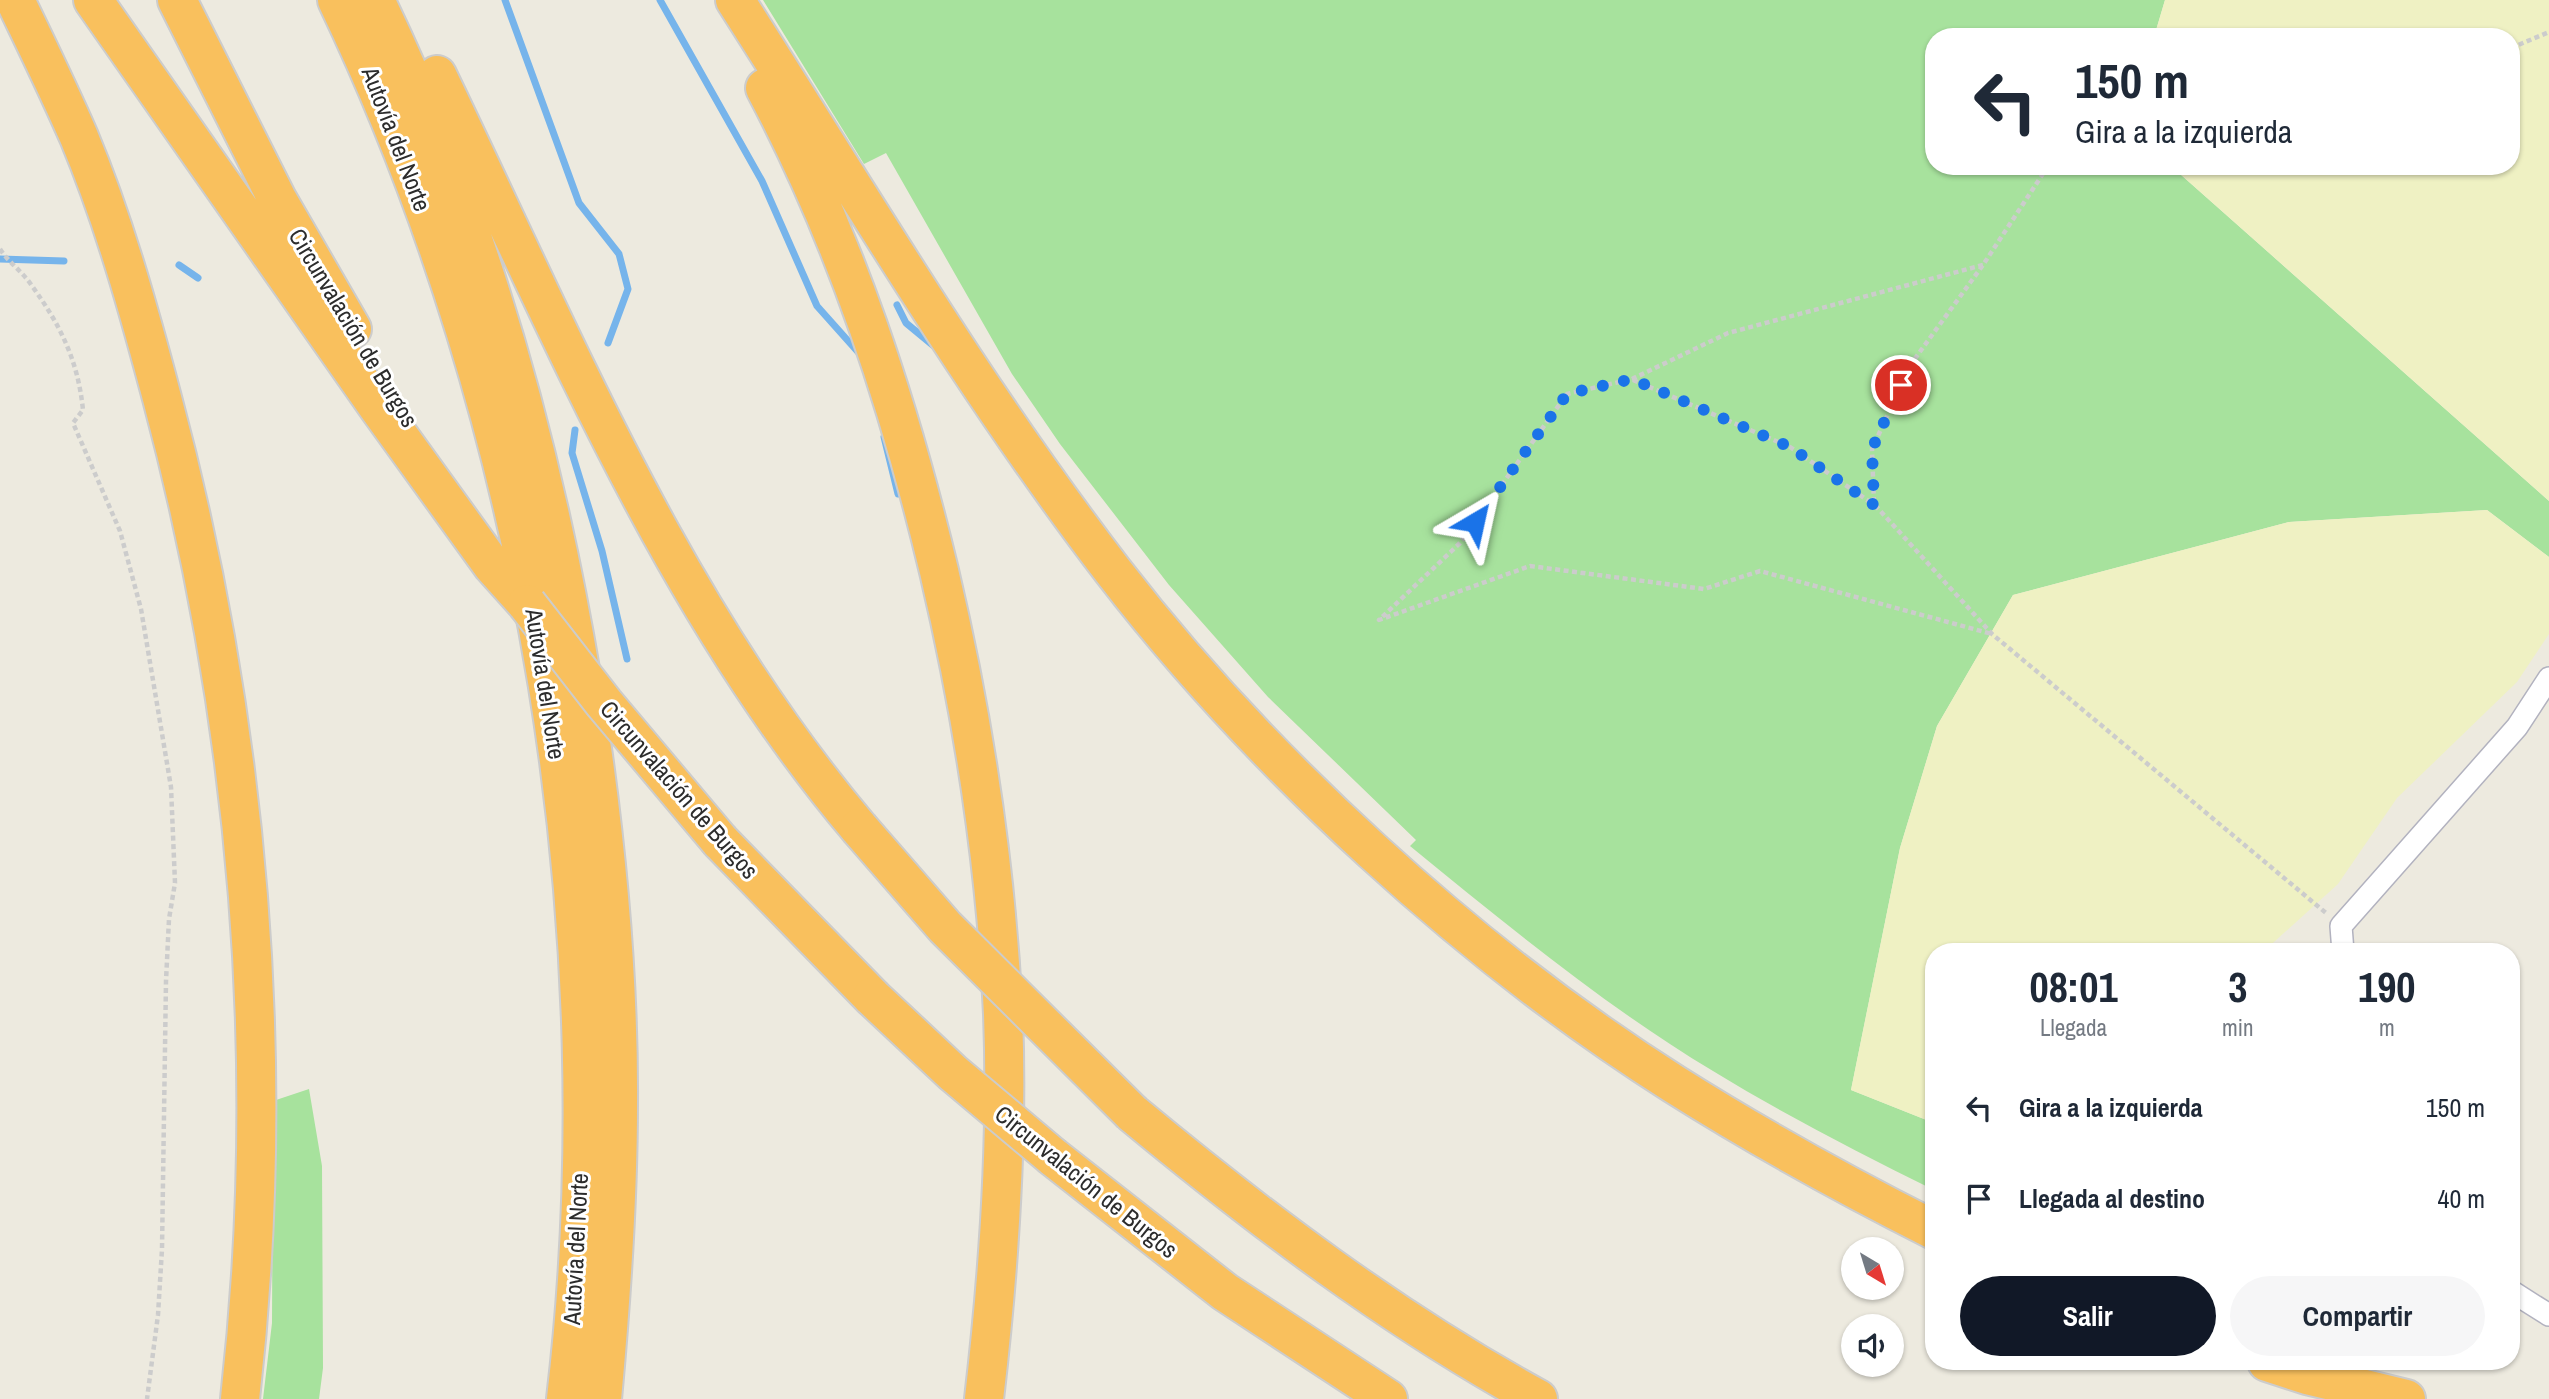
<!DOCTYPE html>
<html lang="es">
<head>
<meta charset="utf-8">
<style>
	:root { --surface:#fff; --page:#f6f6f7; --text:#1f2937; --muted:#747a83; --accent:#111827 }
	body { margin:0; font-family:"Archivo Narrow",sans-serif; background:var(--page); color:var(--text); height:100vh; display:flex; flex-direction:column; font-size:26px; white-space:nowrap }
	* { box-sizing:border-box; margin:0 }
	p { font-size:23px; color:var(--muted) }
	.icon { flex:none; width:38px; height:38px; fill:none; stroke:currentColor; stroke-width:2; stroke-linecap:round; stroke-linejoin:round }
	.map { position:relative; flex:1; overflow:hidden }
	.details { position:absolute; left:1925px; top:943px; width:595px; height:427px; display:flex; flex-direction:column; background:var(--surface); border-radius:28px; box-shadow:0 2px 5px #0004 }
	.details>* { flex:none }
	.banner { position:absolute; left:1925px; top:28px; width:595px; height:147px; border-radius:28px; box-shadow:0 2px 5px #0004; background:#fff; color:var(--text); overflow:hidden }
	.needle { width:46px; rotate:142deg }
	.controls { position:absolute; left:1841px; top:1237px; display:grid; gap:14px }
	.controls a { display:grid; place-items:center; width:63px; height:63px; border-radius:50%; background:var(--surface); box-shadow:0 2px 5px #0004; font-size:35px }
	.pin { position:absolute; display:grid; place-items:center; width:60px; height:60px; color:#fff; margin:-30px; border:4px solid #fff; border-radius:50%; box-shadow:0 2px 7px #0007 }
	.me { position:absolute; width:77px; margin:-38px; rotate:36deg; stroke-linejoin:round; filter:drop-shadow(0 0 5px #0008) }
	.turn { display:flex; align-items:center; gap:24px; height:147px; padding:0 35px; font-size:32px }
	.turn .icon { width:91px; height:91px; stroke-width:2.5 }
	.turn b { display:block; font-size:49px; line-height:60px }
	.eta { display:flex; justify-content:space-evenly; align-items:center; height:119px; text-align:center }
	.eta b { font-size:42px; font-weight:700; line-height:49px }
	.primary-button { display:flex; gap:14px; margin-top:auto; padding:14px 35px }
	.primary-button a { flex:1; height:80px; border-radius:42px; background:var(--accent); color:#fff; font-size:28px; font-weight:700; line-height:80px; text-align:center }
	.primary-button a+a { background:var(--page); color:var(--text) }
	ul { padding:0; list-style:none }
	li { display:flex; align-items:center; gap:21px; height:91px; padding:0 35px }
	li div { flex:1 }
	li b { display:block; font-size:26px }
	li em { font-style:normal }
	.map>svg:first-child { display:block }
	.green { fill:#a7e29d }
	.sand { fill:#eff1c3 }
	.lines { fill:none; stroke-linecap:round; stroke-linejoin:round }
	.stream { stroke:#76b4eb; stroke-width:7 }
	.street-casing { stroke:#b2b2bf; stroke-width:24 }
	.highway-casing { stroke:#ccc; stroke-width:42 }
	.path { stroke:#ccc; stroke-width:4.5; stroke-dasharray:5 3.5; stroke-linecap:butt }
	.street { stroke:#fff; stroke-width:21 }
	.highway { stroke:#f9c05d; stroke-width:38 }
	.highway-bridge-casing { stroke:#ccc; stroke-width:42; stroke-linecap:butt }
	.highway-bridge { stroke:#f9c05d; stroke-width:38 }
	.route { stroke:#1a73e8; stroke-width:12; stroke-dasharray:0 21.6 }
	.labels { text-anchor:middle; stroke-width:6; stroke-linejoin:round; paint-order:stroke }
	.street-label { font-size:24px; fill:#2c2c2c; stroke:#fff }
</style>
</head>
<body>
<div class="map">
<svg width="2549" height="1399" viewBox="0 0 2549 1399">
	<rect width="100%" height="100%" fill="#edeadf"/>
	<!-- green -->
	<path class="green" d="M763,0H2165L2154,37H1934V166H2171L2549,501V557L2487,510L2289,522L2013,595L1937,726L1900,848L1851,1090L1934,1123V1190C1859,1153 1785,1115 1713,1071C1606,1007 1507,925 1410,846L1416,840L1268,697L1169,585L1060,444L1012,374L886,153L864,164Z
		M309,1089L322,1166L323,1368L319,1399H263L272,1323L273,1101Z"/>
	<!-- sand -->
	<path class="sand" d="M2165,0H2549V501L2171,166H2511V37H2154Z
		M2487,510L2549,557V634L2517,682L2397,798L2338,884L2263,952H1934V1123L1851,1090L1900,848L1937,726L2013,595L2289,522Z"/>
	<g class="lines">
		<!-- stream -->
		<path class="stream" d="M505,0L579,203L619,254L628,289L608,343
			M660,0L762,181L817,306L858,352
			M0,259L64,261
			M179,265L198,278
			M897,305L906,323L935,347
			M575,430L572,453L602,551L627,659
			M884,437L898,494"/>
		<defs>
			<path id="street" d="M2343,952L2341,926L2517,727L2549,678
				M2511,1291L2549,1315"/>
			<path id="highway" d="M15,0C37,46 59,91 79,137C114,221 139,311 162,398C249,724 278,1064 240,1399
				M93,0L378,407L492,565L527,604
				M177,0L277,199L352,329
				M337,0C538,421 621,935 566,1399
				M375,0C479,215 543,446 582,681C604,820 619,962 618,1104C618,1203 611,1301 602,1399
				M735,0C858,192 974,390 1113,571C1260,762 1469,954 1674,1084C1758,1137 1845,1185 1934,1230
				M437,75C561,332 672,607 859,828
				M765,88C846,241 899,404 939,571C973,716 996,865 1003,1014C1008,1142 999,1271 984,1399
				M720,841L872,997
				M1132,1113C1260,1219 1392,1319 1538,1399
				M1053,1157L1225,1292L1388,1399
				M2267,1362L2307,1375L2406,1399"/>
		</defs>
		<!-- street casing -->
		<use href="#street" class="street-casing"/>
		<!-- highway casing -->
		<use href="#highway" class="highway-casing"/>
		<!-- path -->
		<path class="path" d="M2511,48L2549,32
			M2048,166L1983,265L1911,364L1872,449L1874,504L1992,634L2326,913
			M0,249C9,263 23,272 32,286C61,326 78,361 83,410L73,423L120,531L141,609L171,787L175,883L169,919L166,981L162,1249L158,1315L147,1399
			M1983,265L1728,333L1632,379L1567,394L1460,543L1379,620L1530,566L1704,589L1760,571L1992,634
			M1633,380L1790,447L1873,504"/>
		<!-- street -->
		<use href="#street" class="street"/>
		<!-- highway -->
		<use href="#highway" class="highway"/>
		<defs>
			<path id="highway-bridge" d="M527,604L604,703L720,841
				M859,828L945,927L1132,1113
				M872,997L953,1073L1053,1157"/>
		</defs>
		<!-- highway-bridge casing -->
		<use href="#highway-bridge" class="highway-bridge-casing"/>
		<!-- highway-bridge -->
		<use href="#highway-bridge" class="highway-bridge"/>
	</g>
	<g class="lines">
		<!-- route -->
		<path class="route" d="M1475,522L1567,394L1632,379L1790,447L1874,505L1872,449L1901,385"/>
	</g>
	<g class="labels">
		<!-- street labels -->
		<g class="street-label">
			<text transform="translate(396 139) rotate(69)" y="8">Autovía del Norte</text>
			<text transform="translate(353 328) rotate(59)" y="8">Circunvalación de Burgos</text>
			<text transform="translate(545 684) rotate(81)" y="8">Autovía del Norte</text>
			<text transform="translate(679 790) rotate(49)" y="8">Circunvalación de Burgos</text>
			<text transform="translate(1086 1182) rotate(39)" y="8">Circunvalación de Burgos</text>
			<text transform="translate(576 1249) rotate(-87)" y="8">Autovía del Norte</text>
		</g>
	</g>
</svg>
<div class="controls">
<a><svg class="needle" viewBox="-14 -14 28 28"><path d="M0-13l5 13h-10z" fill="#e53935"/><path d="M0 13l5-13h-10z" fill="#747a83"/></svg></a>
<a><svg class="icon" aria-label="sound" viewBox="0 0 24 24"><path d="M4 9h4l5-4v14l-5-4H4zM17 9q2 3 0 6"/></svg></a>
</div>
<div class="pin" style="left:1901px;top:385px;background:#d93025"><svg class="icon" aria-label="arrive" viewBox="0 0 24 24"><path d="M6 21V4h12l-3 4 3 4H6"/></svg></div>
<svg class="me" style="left:1475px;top:522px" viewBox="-20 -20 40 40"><path d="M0-17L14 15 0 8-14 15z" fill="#1a73e8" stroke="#fff" stroke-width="4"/></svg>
<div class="banner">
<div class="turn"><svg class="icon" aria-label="left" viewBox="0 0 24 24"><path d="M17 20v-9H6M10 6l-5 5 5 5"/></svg><div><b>150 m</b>Gira a la izquierda</div></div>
</div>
<section class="details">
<div class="eta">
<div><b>08:01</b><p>Llegada</p></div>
<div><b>3</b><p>min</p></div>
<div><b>190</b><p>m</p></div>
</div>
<ul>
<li><svg class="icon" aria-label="left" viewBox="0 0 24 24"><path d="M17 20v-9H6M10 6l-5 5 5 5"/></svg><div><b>Gira a la izquierda</b></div><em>150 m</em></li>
<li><svg class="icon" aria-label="arrive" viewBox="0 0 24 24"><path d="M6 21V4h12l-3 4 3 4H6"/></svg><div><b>Llegada al destino</b></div><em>40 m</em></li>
</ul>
<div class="primary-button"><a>Salir</a><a>Compartir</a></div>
</section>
</div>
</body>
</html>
